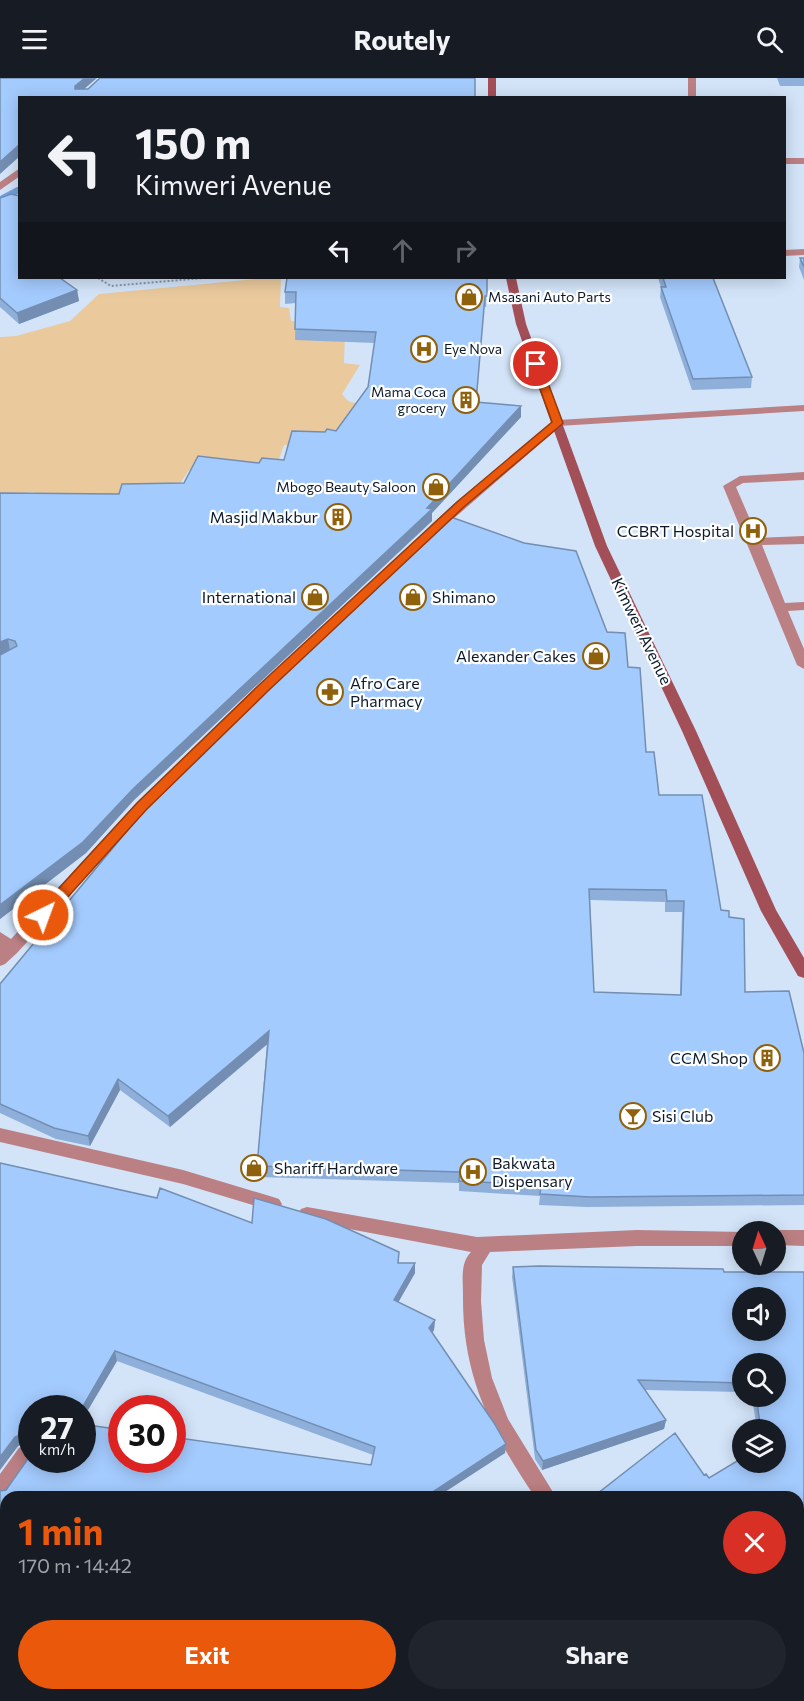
<!DOCTYPE html>
<html lang="en">
<head>
<meta charset="utf-8">
<style>
	:root { --surface:#171b24; --page:#20242c; --text:#f1f3f6; --muted:#9ea1a6; --accent:#ea580c }
	body { margin:0; font-family:Commissioner,sans-serif; background:var(--page); color:var(--text); height:100vh; display:flex; flex-direction:column; font-size:22px; white-space:nowrap }
	* { box-sizing:border-box; margin:0 }
	p { font-size:20px; color:var(--muted) }
	.icon { flex:none; width:33px; height:33px; fill:none; stroke:currentColor; stroke-width:2; stroke-linecap:round; stroke-linejoin:round }
	.map { position:relative; flex:1; overflow:hidden }
	.sheet { position:absolute; left:0px; top:1413px; width:804px; height:210px; display:flex; flex-direction:column; background:var(--surface); border-radius:18px 18px 0 0; box-shadow:0 3px 15px #0003 }
	.sheet>* { flex:none }
	.banner { position:absolute; left:18px; top:18px; width:768px; height:183px; border-radius:0px; box-shadow:0 3px 15px #0003; background:#171b24; color:var(--text); overflow:hidden }
	.needle { width:39px; rotate:356deg }
	.buttons { position:absolute; left:732px; top:1143px; display:grid; gap:12px }
	.buttons a { display:grid; place-items:center; width:54px; height:54px; border-radius:50%; background:var(--surface); box-shadow:0 3px 15px #0003; font-size:30px }
	.speed { position:absolute; left:18px; top:1317px; display:flex; gap:12px; font-size:30px; font-weight:700; text-align:center }
	.speed>* { display:grid; place-content:center; width:78px; height:78px; border-radius:50%; background:var(--surface); box-shadow:0 3px 15px #0003; line-height:1 }
	.speed small { font-size:15px; font-weight:400 }
	.speed .limit { border:9px solid #d22; background:#fff; color:#111 }
	.pin { position:absolute; display:grid; place-items:center; width:51px; height:51px; color:#fff; margin:-26px; border:3px solid #fff; border-radius:50%; box-shadow:0 2px 6px #0007 }
	.me { position:absolute; width:66px; margin:-33px; rotate:42deg; stroke-linejoin:round; filter:drop-shadow(0 0 4px #0008) }
	.turn { display:flex; align-items:center; gap:21px; height:126px; padding:0 18px; font-size:27px }
	.turn .icon { width:78px; height:78px; stroke-width:2.5 }
	.turn b { display:block; font-size:42px; line-height:51px }
	.lanes { display:flex; align-items:center; height:57px; padding:0 18px; background:#0003; justify-content:center; gap:30px; direction:ltr }
	.lanes .off { opacity:.35 }
	.round { display:grid; place-items:center; flex:none; width:63px; height:63px; border-radius:32px; background:var(--page) }
	.headline { display:flex; align-items:center; justify-content:space-between; height:102px; padding:0 18px }
	h1 { font-size:36px; font-weight:700; line-height:45px; color:var(--accent) }
	.primary-button { display:flex; gap:12px; margin-top:auto; padding:12px 18px }
	.primary-button a { flex:1; height:69px; border-radius:36px; background:var(--accent); color:#fff; font-size:24px; font-weight:700; line-height:69px; text-align:center }
	.primary-button a+a { background:var(--page); color:var(--text) }
	header { display:flex; justify-content:space-between; align-items:center; height:78px; padding:0 18px; background:var(--surface); font-size:27px; font-weight:700 }
	.map>svg:first-child { display:block }
	.green { fill:#eac99d }
	.lines { fill:none; stroke-linecap:round; stroke-linejoin:round }
	.stream { fill:#71a0dd; fill-rule:evenodd }
	.path { stroke:#8595a9; stroke-width:2; stroke-dasharray:2 2; stroke-linecap:butt }
	.lane { fill:#bb8084; fill-rule:evenodd }
	.street { fill:#bb8084; fill-rule:evenodd }
	.secondary { fill:#a34f58; fill-rule:evenodd }
	.wall { fill:#8dafda; fill-rule:evenodd }
	.shaded-wall { fill:#738eb2 }
	.building { fill:#a4cbfe; stroke:#738eb2; stroke-width:1.5; fill-rule:evenodd }
	.route { fill:#ea580c; stroke:#983908; stroke-width:1.5 }
	.labels { text-anchor:middle; stroke-width:4.5; stroke-linejoin:round; paint-order:stroke }
	.far-poi-label { font-size:14px; fill:#0b1a2c; stroke:#fff; text-anchor:start }
	.poi-label { font-size:16px; fill:#0b1a2c; stroke:#fff; text-anchor:end }
	.street-label { font-size:16px; fill:#0b1a2c; stroke:#fff }
</style>
</head>
<body>
<header><svg class="icon" aria-label="menu" viewBox="0 0 24 24"><path d="M4 6h16M4 12h16M4 18h16"/></svg>Routely<svg class="icon" aria-label="search" viewBox="0 0 24 24"><circle cx="10" cy="10" r="6"/><path d="M15 15l6 6"/></svg></header>
<div class="map">
<svg width="804" height="1623" viewBox="0 0 804 1623">
	<rect width="100%" height="100%" fill="#d3e4f9"/>
	<!-- green -->
	<path class="green" d="M267,200H281L280,229L289,230L291,243H306L345,253L344,285L360,287L342,316L348,323L477,357L314,369L284,367L279,381L245,399L189,392L172,418L37,430L34,414L0,417V259L16,258L70,243L99,216Z"/>
	<g class="lines">
		<!-- stream -->
		<path class="stream" d="M17,109H20V115L0,124V118Z"/>
		<!-- path -->
		<path class="path" d="M98,200L111,208L203,200"/>
		<!-- lane -->
		<path class="lane" d="M688,0H696V20H688Z
			M784,80H804V86H784Z
			M804,171V177L784,178V172Z
			M804,327V333L558,348L552,345L558,342Z
			M804,394V402L743,405L736,409L758,460L804,458V466L762,467L785,525L804,524V532L788,533L804,571V591L797,587L723,408L740,398Z"/>
		<!-- street -->
		<path class="street" d="M20,90V98L0,112V104Z
			M558,342L562,343V347L438,454H430V448L457,423Z
			M321,554L326,555L328,558L326,561L210,670H200L198,667L200,664L316,555Z
			M145,720L152,725L150,729L17,875L5,886L0,888V854L11,861L140,721Z
			M0,1050L183,1092L273,1119L279,1121L282,1126L279,1131L273,1133L183,1106L0,1064Z
			M307,1129L477,1159L637,1152L745,1154H742V1168H637L490,1174L482,1187L481,1223L484,1262L492,1300L508,1341L556,1419H535C491,1354 462,1298 463,1217C463,1202 460,1185 471,1174L307,1143L301,1141L298,1136L301,1131Z
			M776,1152H804V1168L776,1167V1154H773Z
			M26,1367L32,1369L33,1382L7,1419L0,1421V1396L19,1370Z
			M680,1617H705L708,1623H683Z"/>
		<!-- secondary -->
		<path class="secondary" d="M488,0H496V20H488Z
			M506,200H516L526,246L607,468L696,653L776,832L804,880V900L798,898L761,833L682,653L595,468L516,246Z"/>
	</g>
	<!-- wall -->
	<path class="wall" d="M777,0H804V8H780Z
		M0,120L20,200L77,212L79,223L19,246L0,229Z
		M800,180H804V202L799,189Z
		M487,200L486,229H484L476,324L521,339L432,435V443L134,722L86,775L0,841V415L119,416L184,405L259,385L284,382L325,354L336,353L368,309L375,265L295,262L296,225L285,226V214Z
		M658,200H713L752,299L751,310L692,312L660,219L661,209Z
		M607,554L628,589L646,674L659,717L721,832L729,839L745,914L804,975V1127L587,1129L539,1127L540,1118L459,1113V1105L258,1099L257,1088L267,965L170,1049L120,1012L90,1068L56,1061L0,1035V906L133,745L132,738ZM590,822L665,824V834H682L680,917L594,914Z
		M0,1085L157,1120L160,1110L252,1145L254,1120L326,1141L399,1174V1185H415V1195L398,1224L435,1242L434,1252L432,1255L494,1345L506,1366L505,1375L437,1419H6V1617H51L52,1623H0V1413L6,1412L32,1375V1382H82V1346L122,1352V1382H172V1359L371,1387L373,1377L117,1283L82,1342V1330H32V1371L31,1366L25,1365L18,1368L0,1392Z
		M539,1188L723,1191L724,1194H804V1441L798,1445V1419H593L675,1355L704,1397L706,1396L709,1400L742,1380V1384H776V1352H757L752,1318H776V1286H742V1314L645,1312L666,1342L664,1351L542,1392L535,1381L512,1199L513,1189ZM742,1220H776V1252H742Z
		M730,1617H798L804,1623H734Z"/>
	<!-- shaded-wall -->
	<path class="shaded-wall" d="M85,0H97L76,18V20L75,8Z
		M20,66V78L0,96V84Z
		M77,212L79,223L19,246L17,235Z
		M521,328V339L432,435V443L134,722L86,775L0,841V827L133,711L427,430Z
		M8,561L10,573L0,577V564Z
		M269,953L270,964L170,1049L168,1038Z
		M118,1001L120,1012L90,1068L88,1058Z
		M415,1185V1195L394,1232V1222Z
		M435,1242L434,1252L429,1260V1250Z
		M115,1273L117,1283L82,1342V1330Z
		M666,1342L664,1351L542,1392L543,1383Z
		M22,1356L25,1365L18,1368L0,1392V1379L15,1359Z
		M506,1366L505,1375L437,1419H428V1417Z
		M804,1435V1441L798,1445V1438Z"/>
	<!-- building -->
	<path class="building" d="M0,0H85L75,8V11H88L100,0H475V20H20V66L0,84Z
		M11,116L20,118V200H60L77,212L17,235L0,220V120Z
		M800,180H804V189Z
		M287,200H487V218H485L476,324L521,328L427,430L432,431L133,711L83,764L0,827V577L17,568L15,563L8,561L0,564V415L119,416L122,406L184,405L198,378L259,385L262,380L284,382L292,353L325,354L327,351L336,353L368,309L376,254L295,251L296,214H285Z
		M663,200H713L752,299L693,301L661,209H666Z
		M448,438L524,465L576,473L607,554L625,555L628,589L640,590L646,674H654L659,717H702L721,832L729,833V839L744,841L745,914L789,913L804,975V1117L589,1119L540,1116L541,1107L459,1103L460,1094L257,1088L269,953L168,1038L118,1001L88,1058L54,1050L0,1026V906L136,742L132,738L146,722ZM589,811L666,812L667,823H684L681,917L594,914Z
		M0,1085L157,1120L160,1110L252,1145L254,1120L326,1141L399,1174L398,1185H415L394,1222L435,1242L429,1250L494,1345L506,1366L428,1417L429,1419H6V1617H49V1623H0V1413L6,1412L32,1375V1382H82V1346L122,1352V1382H172V1359L371,1387L375,1369L115,1273L82,1330H32V1371L30,1358L22,1356L15,1359L0,1379Z
		M539,1188L723,1191L724,1194H804V1435L798,1438V1419H593L675,1355L704,1397L706,1396L709,1400L742,1380V1384H776V1352H761L756,1318H776V1286H742V1305L638,1302L666,1342L543,1383L536,1372L513,1189ZM742,1220H776V1252H742Z
		M798,1446L804,1452V1623H742L738,1617H798Z
		M78,1617H658L663,1623H80Z"/>
	<!-- route -->
	<path class="route" d="M532,283L541,286L563,345L561,347L465,428L269,612L146,732L48,841H38L36,837L38,833L137,725L260,606L457,424L552,344L531,286Z"/>
	<!-- icons -->
	<defs>
		<symbol id="shop-ring" viewBox="-11 -11 22 22"><circle r="9.5" fill="#fff" stroke="#90610c" stroke-width="1.5"/><path d="M-5-2.5h2.3a2.7 3.5 0 0 1 5.4 0H5L5.5 6h-11ZM-1.5-2.5h3a1.5 2.3 0 0 0-3 0Z" fill="#90610c"/></symbol>
		<symbol id="hospital-ring" viewBox="-11 -11 22 22"><circle r="9.5" fill="#fff" stroke="#90610c" stroke-width="1.5"/><path d="M-5-5h3v3.5h4V-5h3V5h-3V1.5h-4V5h-3Z" fill="#90610c"/></symbol>
		<symbol id="building-ring" viewBox="-11 -11 22 22"><circle r="9.5" fill="#fff" stroke="#90610c" stroke-width="1.5"/><path d="M-4-6H4V6H1V3H-1V6H-4ZM-2.5-4.3h1.7v1.8h-1.7ZM.8-4.3h1.7v1.8H.8ZM-2.5-1h1.7V.8h-1.7ZM.8-1h1.7V.8H.8Z" fill="#90610c"/></symbol>
		<symbol id="pharmacy-ring" viewBox="-11 -11 22 22"><circle r="9.5" fill="#fff" stroke="#90610c" stroke-width="1.5"/><path d="M-2-6h4v4h4v4h-4v4h-4v-4h-4v-4h4Z" fill="#90610c"/></symbol>
		<symbol id="bar-ring" viewBox="-11 -11 22 22"><circle r="9.5" fill="#fff" stroke="#90610c" stroke-width="1.5"/><path d="M-6-5H6L.8 .8V4.5H3.5V6h-7V4.5H-.8V.8Z" fill="#90610c"/></symbol>
	</defs>
	<g fill-rule="evenodd">
		<use href="#shop-ring" x="454" y="204" width="30" height="30"/>
		<use href="#hospital-ring" x="409" y="256" width="30" height="30"/>
		<use href="#building-ring" x="451" y="307" width="30" height="30"/>
		<use href="#shop-ring" x="421" y="394" width="30" height="30"/>
		<use href="#building-ring" x="323" y="424" width="30" height="30"/>
		<use href="#hospital-ring" x="738" y="438" width="30" height="30"/>
		<use href="#shop-ring" x="300" y="504" width="30" height="30"/>
		<use href="#shop-ring" x="398" y="504" width="30" height="30"/>
		<use href="#shop-ring" x="581" y="563" width="30" height="30"/>
		<use href="#pharmacy-ring" x="315" y="599" width="30" height="30"/>
		<use href="#building-ring" x="752" y="965" width="30" height="30"/>
		<use href="#bar-ring" x="618" y="1023" width="30" height="30"/>
		<use href="#shop-ring" x="239" y="1075" width="30" height="30"/>
		<use href="#hospital-ring" x="458" y="1079" width="30" height="30"/>
	</g>
	<g class="labels">
		<!-- far-poi labels -->
		<g class="far-poi-label">
			<text x="488" y="224">Msasani Auto Parts</text>
			<text x="444" y="276">Eye Nova</text>
			<text x="446" y="319" text-anchor="end">Mama Coca<tspan x="446" dy="16">grocery</tspan></text>
			<text x="416" y="414" text-anchor="end">Mbogo Beauty Saloon</text>
		</g>
		<!-- poi labels -->
		<g class="poi-label">
			<text x="318" y="445">Masjid Makbur</text>
			<text x="734" y="459">CCBRT Hospital</text>
			<text x="296" y="525">International</text>
			<text x="432" y="525" text-anchor="start">Shimano</text>
			<text x="576" y="584">Alexander Cakes</text>
			<text x="350" y="611" text-anchor="start">Afro Care<tspan x="350" dy="18">Pharmacy</tspan></text>
			<text x="748" y="986">CCM Shop</text>
			<text x="652" y="1044" text-anchor="start">Sisi Club</text>
			<text x="492" y="1091" text-anchor="start">Bakwata<tspan x="492" dy="18">Dispensary</tspan></text>
			<text x="274" y="1096" text-anchor="start">Shariff Hardware</text>
		</g>
		<!-- street labels -->
		<g class="street-label">
			<text transform="translate(642 553) rotate(64)" y="6">Kimweri Avenue</text>
		</g>
	</g>
</svg>
<div class="buttons">
<a><svg class="needle" viewBox="-14 -14 28 28"><path d="M0-13l5 13h-10z" fill="#e53935"/><path d="M0 13l5-13h-10z" fill="#9ea1a6"/></svg></a>
<a><svg class="icon" aria-label="sound" viewBox="0 0 24 24"><path d="M4 9h4l5-4v14l-5-4H4zM17 9q2 3 0 6"/></svg></a>
<a><svg class="icon" aria-label="search" viewBox="0 0 24 24"><circle cx="10" cy="10" r="6"/><path d="M15 15l6 6"/></svg></a>
<a><svg class="icon" aria-label="layers" viewBox="0 0 24 24"><path d="M12 4l9 5-9 5-9-5zM3 14l9 5 9-5"/></svg></a>
</div>
<div class="speed"><div>27<small>km/h</small></div><div class="limit">30</div></div>
<div class="pin" style="left:536px;top:286px;background:#d93025"><svg class="icon" aria-label="arrive" viewBox="0 0 24 24"><path d="M6 21V4h12l-3 4 3 4H6"/></svg></div>
<svg class="me" style="left:43px;top:837px" viewBox="-20 -20 40 40"><circle r="17" fill="#ea580c" stroke="#fff" stroke-width="3"/><path d="M0-11L8 9 0 5-8 9z" fill="#fff"/></svg>
<div class="banner">
<div class="turn"><svg class="icon" aria-label="left" viewBox="0 0 24 24"><path d="M17 20v-9H6M10 6l-5 5 5 5"/></svg><div><b>150 m</b>Kimweri Avenue</div></div>
<div class="lanes"><svg class="icon" aria-label="left" viewBox="0 0 24 24"><path d="M17 20v-9H6M10 6l-5 5 5 5"/></svg><svg class="icon off" aria-label="ahead" viewBox="0 0 24 24"><path d="M12 20V5M6 11l6-6 6 6"/></svg><svg class="icon off" aria-label="right" viewBox="0 0 24 24"><path d="M7 20v-9h11M14 6l5 5-5 5"/></svg></div>
</div>
<section class="sheet">
<div class="headline"><div><h1>1 min</h1><p>170 m · 14:42</p></div><a class="round" style="background:#d93025;color:#fff"><svg class="icon" aria-label="close" viewBox="0 0 24 24"><path d="M6 6l12 12M18 6L6 18"/></svg></a></div>
<div class="primary-button"><a>Exit</a><a>Share</a></div>
</section>
</div>
</body>
</html>
